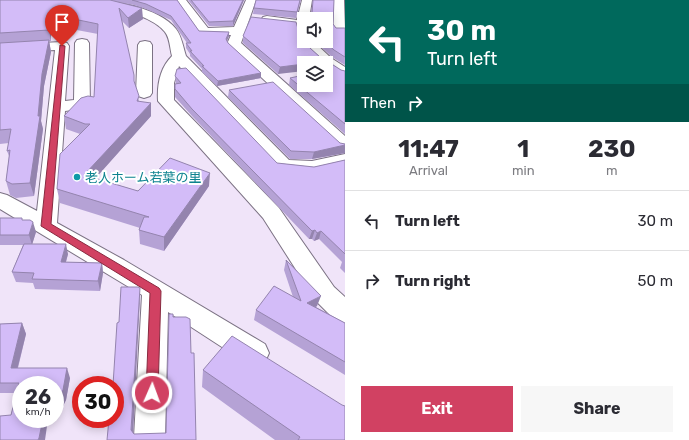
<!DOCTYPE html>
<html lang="en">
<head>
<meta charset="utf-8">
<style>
	:root { --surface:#fff; --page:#f7f7f7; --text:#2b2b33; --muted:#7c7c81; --line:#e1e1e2; --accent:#d14162 }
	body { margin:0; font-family:Rubik,"Noto Sans JP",sans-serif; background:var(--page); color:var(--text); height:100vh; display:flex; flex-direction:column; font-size:15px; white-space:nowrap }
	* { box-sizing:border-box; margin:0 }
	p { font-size:13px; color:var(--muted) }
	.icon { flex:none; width:22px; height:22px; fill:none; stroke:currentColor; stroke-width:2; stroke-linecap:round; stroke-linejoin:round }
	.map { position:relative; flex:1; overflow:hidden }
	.side { display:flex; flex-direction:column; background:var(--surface); width:344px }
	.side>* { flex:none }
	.banner { background:#00695c; color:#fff; overflow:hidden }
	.fabs { position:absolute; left:297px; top:12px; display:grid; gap:8px }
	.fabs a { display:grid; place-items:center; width:36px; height:36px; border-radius:0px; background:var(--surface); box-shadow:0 2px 10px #0003; font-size:20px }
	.speed { position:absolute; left:12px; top:376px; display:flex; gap:8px; font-size:20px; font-weight:700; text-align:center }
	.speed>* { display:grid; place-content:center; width:52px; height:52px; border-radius:50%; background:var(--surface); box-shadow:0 2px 10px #0003; line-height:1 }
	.speed small { font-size:10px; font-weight:400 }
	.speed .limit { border:6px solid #d22; background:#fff; color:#111 }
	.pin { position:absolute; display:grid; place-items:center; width:34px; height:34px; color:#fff; margin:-41px -17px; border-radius:50% 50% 50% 0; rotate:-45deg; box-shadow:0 0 4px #0007 }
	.pin .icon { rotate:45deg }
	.me { position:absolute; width:44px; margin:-22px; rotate:2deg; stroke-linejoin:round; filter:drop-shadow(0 0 3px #0008) }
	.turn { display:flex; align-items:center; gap:14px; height:84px; padding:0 16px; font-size:18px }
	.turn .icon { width:52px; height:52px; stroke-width:2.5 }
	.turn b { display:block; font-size:28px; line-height:34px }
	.then { display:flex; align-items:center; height:38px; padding:0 16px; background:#0003; gap:8px; font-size:15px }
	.eta { display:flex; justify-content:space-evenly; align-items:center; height:68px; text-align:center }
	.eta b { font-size:24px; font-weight:700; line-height:28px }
	.primary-button { display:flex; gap:8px; margin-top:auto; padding:8px 16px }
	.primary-button a { flex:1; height:46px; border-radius:0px; background:var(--accent); color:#fff; font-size:16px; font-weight:700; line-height:46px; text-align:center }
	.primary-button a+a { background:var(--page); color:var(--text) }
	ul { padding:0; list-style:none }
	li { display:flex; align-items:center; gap:12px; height:60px; padding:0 16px; border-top:1px solid var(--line) }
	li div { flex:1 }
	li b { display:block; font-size:15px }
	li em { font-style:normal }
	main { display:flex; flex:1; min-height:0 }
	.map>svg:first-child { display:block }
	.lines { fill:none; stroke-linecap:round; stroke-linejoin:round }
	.minor-casing { stroke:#7c7284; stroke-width:2 }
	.minor { fill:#fff; fill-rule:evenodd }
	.wall { fill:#b5a2d5 }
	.shaded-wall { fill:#9484ae }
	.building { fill:#d3bcf8; stroke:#9484ae }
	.route { fill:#d14162; stroke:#882a40 }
	.culture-dot { fill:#0f9aa8; stroke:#fff; stroke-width:1.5 }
	.labels { text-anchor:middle; stroke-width:4; stroke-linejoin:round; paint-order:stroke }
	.culture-label { font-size:13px; fill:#0d838f; stroke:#fff; text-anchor:start }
</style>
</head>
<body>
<main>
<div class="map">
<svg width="345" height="440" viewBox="0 0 345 440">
	<rect width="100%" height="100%" fill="#f0e4f9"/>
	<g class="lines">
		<defs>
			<path id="minor" d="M86,0C112,0 159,7 176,29C182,37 183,47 186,56L289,160L312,161L345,154V166L312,173L277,170L179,66L174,83V100L279,208L334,287L345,297V324L336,321L316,301L263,218L158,101C157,85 160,68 172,56C170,49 170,38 165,32C150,13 109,8 87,2Z
				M175,0H186L208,28L234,27L246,0H256L241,43L345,136V151L339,150L229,47L227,44L231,35H200Z
				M302,0H312L309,19H304V41H313L331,58L345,67V77L340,76L326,67V63H320L300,44L298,41L300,39L298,36L296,27L267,24L263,23L261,20L263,17L267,16L297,20Z
				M334,0H344L345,30L343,33H335L333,30Z
				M82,39L87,40L89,43L90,105L88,108L65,111L57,223L124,260L265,344L269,353L265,362L255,366L245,362L168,312L165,440H135L134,437L142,295L0,209V193L7,195L37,211L55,50L0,53V45L62,42L67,43L69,46L65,101L74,100L75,43L77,40Z
				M145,41L150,42L152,45V93L150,96L144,98L138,96L136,93L138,45L140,42Z"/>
		</defs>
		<!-- minor casing -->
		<use href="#minor" class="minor-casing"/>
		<!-- minor -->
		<use href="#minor" class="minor"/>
	</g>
	<!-- wall -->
	<path class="wall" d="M0,0H177L199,31L229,32V36L227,40L228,43L261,73V78L217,86L202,72V69L190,56V54L186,48V43H187L171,20L146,9L134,5L118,2L143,19L129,28L122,21L134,83L139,101L151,116L95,178L138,191L209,186L164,251L140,244L139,230L140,228L60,203L57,189L80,134L66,129L64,116L94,97L98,34L66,28L51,34V41H49L51,52L44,86L41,121L43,129L34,196L16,198L10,195L6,181L9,156L7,151L9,143L0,144Z
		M188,0H244L233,26H209Z
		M301,0L296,18L253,14L254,8Z
		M313,0H334L333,24L336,28H345V65L332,57L315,41H326V19H306L307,14L311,13Z
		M243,36H299L300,39L320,57L341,70L345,71V134L289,85L290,78L326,85L304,63L278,74L243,43Z
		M175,76L277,163L314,167L345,160V273L340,268L342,262L319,239L314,241L312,239H309L192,116L175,97V84H176Z
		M229,90L340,143L345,144V153L312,159H290L228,97Z
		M0,218L23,220L36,232L32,244L68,254L66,262L102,263L103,273L100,291L35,289L33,283L16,282L12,272L23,245H0Z
		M286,260L317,306L316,307L345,323V375L254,320L256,310L293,297L284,270Z
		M22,323L26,334L18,368L70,378L66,400L59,414H55V385L11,415L16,393H0V324Z
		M203,370L342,405L345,440H275L202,387Z"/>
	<!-- shaded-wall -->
	<path class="shaded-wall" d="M243,0H244L233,26V21Z
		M142,8L143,19L129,28L128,18Z
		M64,17L66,28L51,34V41L49,30V24Z
		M229,32V36L226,43V39Z
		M49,40L51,52L44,86L41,121L43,129L34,196L30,183L38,116L42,74Z
		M304,64V71L278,74L280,67Z
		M261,73V78L217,86L218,81Z
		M151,103V116L86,189L84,175Z
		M345,145V153L312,159L314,152Z
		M210,173L209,186L164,251V237Z
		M33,222L36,232L32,245L29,235Z
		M315,230L312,239H309L312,231Z
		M321,231L319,239L314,241L317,233Z
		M66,244L68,254L63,272L61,262Z
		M102,263L103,273L100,291L98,281Z
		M140,288V297L133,437L131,430Z
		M321,296L317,306L304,313L307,303Z
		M22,323L26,334L15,378L11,368Z
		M67,368L70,378L66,400L59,414L56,405Z
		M43,419H48L45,440H38Z"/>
	<!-- building -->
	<path class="building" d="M0,0H110L142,8L128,18L119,8L134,75V81L139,96L137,101L151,103L84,175L138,191L170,158L210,173L164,237L139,230L144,217H149L57,189L60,154L90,124H85L64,116L81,98L88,96L94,97L98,24L64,17L49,24V30L0,33Z
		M132,0H177L199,31L229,32L226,39L228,43L261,73L218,81L202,66H204L190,51H192L186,43H191L171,16L146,4Z
		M191,0H243L233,21L209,22Z
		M256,0H300L297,12L254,8Z
		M313,0H334L333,24L336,28H345V57L334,50L324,41H326V19H307V14L312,13Z
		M251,17L296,22L299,32L298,35L300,39L320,57L326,58L327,61L341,70L345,71V124L290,78L304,75V85H326V63H304V64L280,67L243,36Z
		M49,40L42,74L38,116H40L30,183L12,184L6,181L10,150L7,151L11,129L0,130V43Z
		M186,68L277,163L314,167L345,160V254L321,231L317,233L315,230L312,231L192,109L175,89V84L181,83L175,76L177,69Z
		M273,82L340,143L345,144V145L314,152L291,151L229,90Z
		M0,218H22V220H30L33,222L29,235H0Z
		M24,244H66L61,262L102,263L98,281L32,279L34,273L12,272Z
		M286,260L321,296L307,303L345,323V362L256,310L274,286L301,301Z
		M121,287H138L140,288L131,430L134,434L166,433L169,314H173V317H186L190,319L191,353H194L196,440H107L109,419H115V385H113L117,323L119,322Z
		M22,323L11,368H67L63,390L55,405V385H21V419H43L39,438L38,440H0V416L11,415L19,383H0V324Z
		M232,336L342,405L345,406V440H298L300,437L203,370Z"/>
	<!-- route -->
	<path class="route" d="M60,45L65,46L51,224L159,288L161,291L158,393L156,397L152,399L147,397L146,393L150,293L41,226Z"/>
	<!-- markers -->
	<circle class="culture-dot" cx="77" cy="177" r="4"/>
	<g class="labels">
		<!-- culture labels -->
		<g class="culture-label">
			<text x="85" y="182">老人ホーム若葉の里</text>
		</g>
	</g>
</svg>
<div class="fabs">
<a><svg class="icon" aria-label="sound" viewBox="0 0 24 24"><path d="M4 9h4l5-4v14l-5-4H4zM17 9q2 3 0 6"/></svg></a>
<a><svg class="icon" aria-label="layers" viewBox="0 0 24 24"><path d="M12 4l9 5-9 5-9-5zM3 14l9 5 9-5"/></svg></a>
</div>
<div class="speed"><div>26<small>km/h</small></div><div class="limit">30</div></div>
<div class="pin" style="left:62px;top:46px;background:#d93025"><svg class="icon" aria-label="arrive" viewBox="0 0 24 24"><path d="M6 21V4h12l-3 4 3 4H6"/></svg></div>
<svg class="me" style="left:152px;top:393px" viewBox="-20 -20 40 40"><circle r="17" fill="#d14162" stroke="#fff" stroke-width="3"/><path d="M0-11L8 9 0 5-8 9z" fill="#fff"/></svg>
</div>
<section class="side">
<div class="banner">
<div class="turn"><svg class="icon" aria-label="left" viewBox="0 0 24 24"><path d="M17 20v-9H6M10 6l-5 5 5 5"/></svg><div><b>30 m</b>Turn left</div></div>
<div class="then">Then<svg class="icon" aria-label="right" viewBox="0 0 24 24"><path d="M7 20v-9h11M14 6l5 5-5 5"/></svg></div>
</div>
<div class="eta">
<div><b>11:47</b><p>Arrival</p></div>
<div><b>1</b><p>min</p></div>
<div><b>230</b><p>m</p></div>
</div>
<ul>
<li><svg class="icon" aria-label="left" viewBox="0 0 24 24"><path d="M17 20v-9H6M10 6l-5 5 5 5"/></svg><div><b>Turn left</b></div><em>30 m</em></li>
<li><svg class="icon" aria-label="right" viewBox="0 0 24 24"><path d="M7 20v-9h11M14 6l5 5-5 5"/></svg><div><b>Turn right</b></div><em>50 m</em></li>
</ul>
<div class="primary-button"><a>Exit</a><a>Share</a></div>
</section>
</main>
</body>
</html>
